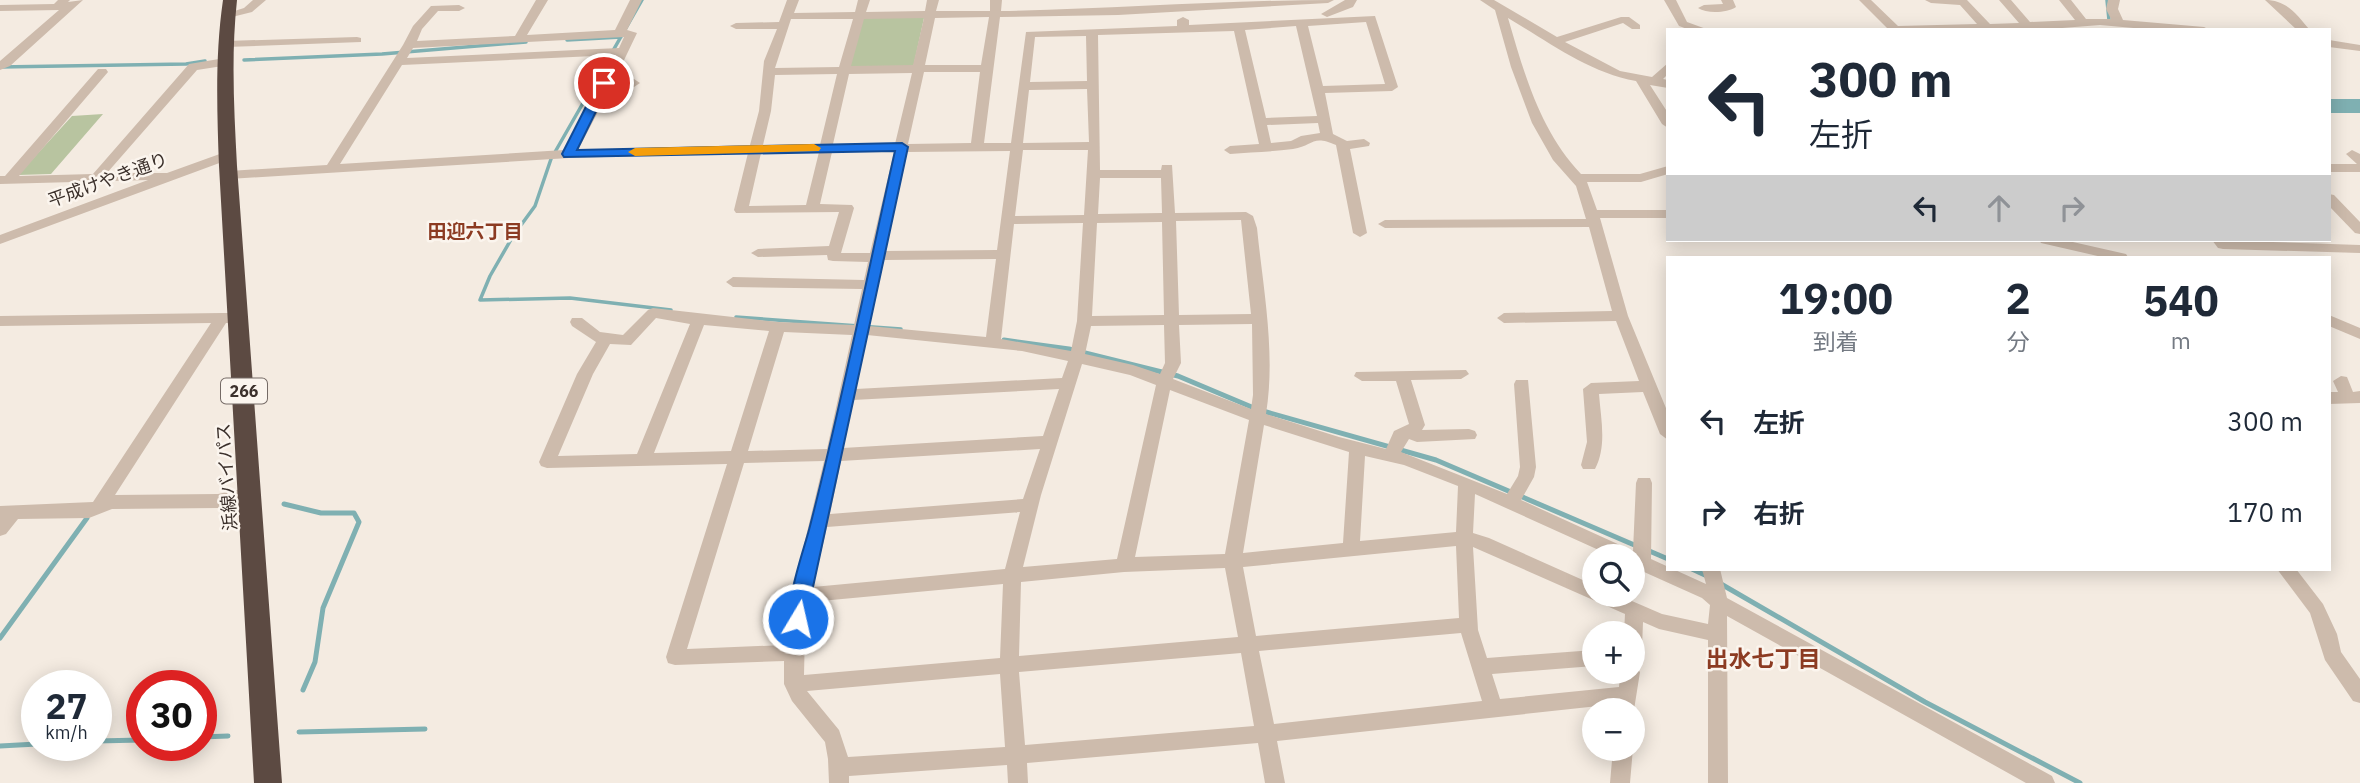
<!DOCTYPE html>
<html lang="ja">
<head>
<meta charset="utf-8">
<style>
	:root { --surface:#fff; --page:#f6f6f7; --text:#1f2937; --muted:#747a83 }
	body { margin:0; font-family:"IBM Plex Sans","Noto Sans JP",sans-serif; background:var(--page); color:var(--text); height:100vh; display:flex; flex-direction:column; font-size:26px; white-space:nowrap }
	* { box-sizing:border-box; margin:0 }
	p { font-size:23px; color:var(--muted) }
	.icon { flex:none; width:38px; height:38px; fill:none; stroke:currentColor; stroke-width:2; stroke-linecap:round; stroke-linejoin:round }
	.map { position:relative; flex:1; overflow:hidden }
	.sheet { position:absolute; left:1666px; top:256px; width:665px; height:315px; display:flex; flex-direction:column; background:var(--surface); border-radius:0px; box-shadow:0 4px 18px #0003 }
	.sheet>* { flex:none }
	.top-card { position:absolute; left:1666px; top:28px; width:665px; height:214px; border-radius:0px; box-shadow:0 4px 18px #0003; background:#fff; color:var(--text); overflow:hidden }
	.tools { position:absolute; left:1582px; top:544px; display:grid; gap:14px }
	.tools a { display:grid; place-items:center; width:63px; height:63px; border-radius:50%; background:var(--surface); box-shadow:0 4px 18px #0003; font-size:35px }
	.speed { position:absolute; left:21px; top:670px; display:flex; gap:14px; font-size:35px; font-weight:700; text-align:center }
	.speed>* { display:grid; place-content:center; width:91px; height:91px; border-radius:50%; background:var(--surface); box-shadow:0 4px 18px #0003; line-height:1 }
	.speed small { font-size:18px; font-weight:400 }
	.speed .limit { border:10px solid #d22; background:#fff; color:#111 }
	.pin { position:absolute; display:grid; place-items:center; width:60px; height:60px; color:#fff; margin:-30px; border:4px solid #fff; border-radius:50%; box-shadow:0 2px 7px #0007 }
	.me { position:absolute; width:77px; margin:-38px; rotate:9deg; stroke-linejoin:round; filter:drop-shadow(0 0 5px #0008) }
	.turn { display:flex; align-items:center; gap:24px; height:147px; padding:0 28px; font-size:32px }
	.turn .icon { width:91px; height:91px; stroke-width:2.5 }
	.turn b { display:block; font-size:49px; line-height:60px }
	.lanes { display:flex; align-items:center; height:66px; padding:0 28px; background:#0003; justify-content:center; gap:35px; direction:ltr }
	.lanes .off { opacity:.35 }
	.eta { display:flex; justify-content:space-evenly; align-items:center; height:119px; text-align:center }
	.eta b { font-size:42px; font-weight:700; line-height:49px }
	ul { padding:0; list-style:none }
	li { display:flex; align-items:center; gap:21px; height:91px; padding:0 28px }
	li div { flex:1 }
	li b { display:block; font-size:26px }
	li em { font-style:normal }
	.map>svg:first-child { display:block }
	.green { fill:#b8c4a0 }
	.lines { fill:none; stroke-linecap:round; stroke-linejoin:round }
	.stream-far1 { stroke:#7fb0b2; stroke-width:3.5 }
	.stream { stroke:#7fb0b2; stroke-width:5 }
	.river { fill:#7fb0b2; fill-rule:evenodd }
	.minor { fill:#cdbbac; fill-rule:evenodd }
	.highway { fill:#5c4a42; fill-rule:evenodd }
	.route { fill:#1a73e8; stroke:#114b97; stroke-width:2 }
	.slow { fill:#f59e0b }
	.labels { text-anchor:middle; stroke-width:5; stroke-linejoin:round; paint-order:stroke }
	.shield { fill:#fbf5ee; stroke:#756b66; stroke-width:2 }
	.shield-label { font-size:16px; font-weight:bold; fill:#3b302b }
	.street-label { font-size:18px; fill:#3b302b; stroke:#fbf5ee }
	.neighbourhood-label { font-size:19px; font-weight:bold; fill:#8c3b22; stroke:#fbf5ee }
	.near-neighbourhood-label { font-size:23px; font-weight:bold; fill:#8c3b22; stroke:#fbf5ee }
</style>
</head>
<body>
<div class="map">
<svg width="2360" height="783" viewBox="0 0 2360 783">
	<rect width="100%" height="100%" fill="#f4ebe1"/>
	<!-- green -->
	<path class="green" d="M861,17L924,18L913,68H847Z
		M103,114L51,174L18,175L72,116Z"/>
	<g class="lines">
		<!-- stream-far1 -->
		<path class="stream-far1" d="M642,0L551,159L535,206L513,236L490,276L480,300L570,298L671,310
			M2107,0L2109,20
			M567,40L621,37
			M244,60L382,54L526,42
			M0,67L186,64L205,61
			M736,317L901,329"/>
		<!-- stream -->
		<path class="stream" d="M1004,340L1069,349L1178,376L1254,408
			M1263,411L1436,460L1639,547
			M284,504L321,513H354L359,522L323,608L315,662L303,690
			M1647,550L1668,559
			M1692,569L1707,576
			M1721,584L1925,702L2080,783
			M0,638L87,518
			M299,732L425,729
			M201,737L228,736
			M96,741L142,740
			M0,746L37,744"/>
		<!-- river -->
		<path class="river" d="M2329,99H2360V113H2329Z"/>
		<!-- minor -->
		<path class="minor" d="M58,0H70L68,2L83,0L10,66L0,70V61L59,10L0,11V5L54,4Z
			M253,0H266L252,12L228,18L222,15L244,8Z
			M536,0H548L527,35L615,30L630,0H642L627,30L637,33L615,79H634L640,83L634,87H611L578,150L750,145L759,111L764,61L777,29H736L730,26L736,23L779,22L787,0H799L794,13L855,12L858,0H870L866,12L925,11L927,0H939L936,11H990V0H1002L1001,11C1112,9 1223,0 1334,0L1328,3L1118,15L1000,17L984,143H1011L1026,32L1177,26V20L1183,17L1189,20V25L1375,16L1398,87L1392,91L1325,93L1333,134L1347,141L1364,139L1370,143L1369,146L1350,149L1367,233L1360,237L1353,233L1336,145C1312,134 1313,146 1293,149C1272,152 1251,152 1230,154L1224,150L1230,146L1259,144L1234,31L1098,35L1100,170H1161L1162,165H1172L1175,213L1246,212L1253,216L1257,228C1263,288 1276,353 1266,414L1339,437L1386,449L1394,431L1409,424L1396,381H1362L1354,376L1356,372L1466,370L1469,374L1461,379L1411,380L1425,425L1422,430L1469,429L1475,431L1477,435L1475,439L1417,442L1409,439L1401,452L1507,494L1518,476L1520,467L1514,384L1516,380H1528L1536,467L1534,477L1521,500L1633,551L1636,483L1638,478H1650L1652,483L1651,559L1706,584L1702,569H1720L1727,598L2052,776L2055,783H2026L1727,616L1728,783H1708V640L1659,629L1643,622L1642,648L1640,654L1633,656V634H1624L1625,614L1473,547L1478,630L1487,658L1594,650V666L1492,674L1500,699L1619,687L1620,672H1633V665L1640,672L1633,716V710H1616L1617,704L1277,741L1285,783H1265L1258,743L1027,763L1028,783H1008L1007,765L849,776V783H829L828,759L825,742L792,701L784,684V661L675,665L668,663L666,657L727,464L547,468L541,466L539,462L577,374L596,342L572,326L570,322L572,318H582L600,332L623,335L648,310L653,308L778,322L854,325L862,289L733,287L726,282L733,277L864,280L868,262L833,261L828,260L827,255L758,257L751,253L758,249L829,246L839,212L736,213L734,210L748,153L569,158L229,179L222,175L229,171L327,165L403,45L413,26L431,6L459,5L465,8L459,11H438L422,29L417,41L515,36ZM989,17L981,65H925L935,18ZM924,18L913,65L851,66L864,19ZM791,19H853L839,67L775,68ZM1366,22L1385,84L1323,86L1308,26ZM1296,26L1317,116L1266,118L1245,30ZM1086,36L1087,81L1030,82L1035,37ZM624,37L619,48L407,58L413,48ZM616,55L603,80L598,83L600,85L564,150L340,164L402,65ZM924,72H980L971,143L908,144ZM912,73L895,144H833L849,74ZM837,74L820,145H763L771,111L775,75ZM1087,89L1089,142L1023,143L1029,90ZM1318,123L1320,133L1301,136L1291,141L1271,143L1267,125ZM1023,150H1088L1084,215L1015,216ZM1010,151L997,250L885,251L907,152ZM819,152L806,205L749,206L761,153ZM832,152H894L870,253H841L854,208L852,205L820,204ZM1100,178H1161L1162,213L1098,214ZM1241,220L1251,314L1179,315L1176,221ZM1162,222L1164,315L1092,316L1097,223ZM1083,223L1077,321L1071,351L1001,339L1014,224ZM996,259L986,337L869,326L884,260ZM656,318L690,324L637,454L558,456L593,374L610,344L631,345ZM1252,324L1253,395L1251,409L1173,379L1181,363L1179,325ZM704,325L769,331L731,451L654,453ZM1164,325L1165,363L1160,374L1133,365L1085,354L1091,326ZM784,332L852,335L827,449L748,451ZM867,335L1022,351L1068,361L1062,378L856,389ZM1082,364L1130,375L1156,385L1117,559L1023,567L1041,495ZM1059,389L1043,436L843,448L853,400ZM1170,390L1249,420L1225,554L1135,557ZM1264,425L1349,452L1343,543L1243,553ZM1040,449L1023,499L830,514L841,461ZM1365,456L1404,465L1458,486L1456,532L1360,541ZM824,461L792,595L785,645L687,649L744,463ZM1475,494L1612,556H1633V567L1702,598L1710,605L1708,624L1662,614L1618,595H1594V585L1489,538L1473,533ZM1020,512L1005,569L813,587L827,527ZM1456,546L1459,618L1256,636L1243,567ZM1225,568L1238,637L1019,656L1021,582L1124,572ZM1003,584L1000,658L804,675L805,631L810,602ZM1461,633L1482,701L1274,724L1259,651ZM1241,653L1254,726L1025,745L1019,672ZM1000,674L1005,747L848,757L839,730L807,691Z
			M1345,0H1357L1353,7L1327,17L1321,14Z
			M1480,0H1494L1557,37L1621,17H1629L1640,25V29H1632L1623,23L1565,42L1620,71L1652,77L1668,63V74L1663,79L1668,80V88L1650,85L1668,113V128L1662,124L1636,81C1588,72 1549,42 1508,18C1524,73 1540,131 1581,174H1640L1668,166V174L1641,182H1587L1597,210H1668V218H1600L1628,316L1668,413V440L1660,434L1643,392L1599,394C1601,420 1607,446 1595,469H1583L1581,465L1587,442L1583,389L1591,383L1639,381L1616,321L1504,323L1497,318L1504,313L1612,311L1589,227L1385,228L1378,224L1385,220L1586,219L1576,186L1553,160L1532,123L1511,67L1495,10Z
			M1664,0H1676L1687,22L1709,30H1690L1679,26Z
			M1721,0H1733L1736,7C1727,13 1707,14 1698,8L1704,5L1723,4Z
			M1859,0H1871L1898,26L1977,24L1960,5L1931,3L1925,0H1967L1990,24L2019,23L1999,0H2011L2030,22L2075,20L2059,0H2071L2086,19H2111L2106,9L2108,0H2120L2118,9L2123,20L2204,27L2210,30H2156L2100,25L2037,30H1889Z
			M2265,0C2287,0 2296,14 2310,30H2297Z
			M357,37L361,38V42L226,47L220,44L226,41Z
			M2329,40L2360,45V51L2329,47Z
			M225,58L231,62L229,65L197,70L107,173H167L228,151L233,152V158L0,244V235L148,180L0,184V176H5L98,69H106L108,72L19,176L93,174L189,64Z
			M2352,150L2360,154V172H2329V164H2357L2346,154Z
			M2329,194L2334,195L2360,222V234L2355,233L2329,206Z
			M2039,240H2064L2126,254L2128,257H2102L2041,243Z
			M2212,240L2360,245V253L2223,249L2218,248Z
			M222,313H239L246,318L239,323H226L115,495L218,494L251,487L257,488L259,493L257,498L218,508L112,509L89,518L18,519L6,534L0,536V506L93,502L211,323L0,326V316Z
			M2329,315L2360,328V339L2329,326Z
			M2341,376L2347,377L2353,392L2360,391V403L2329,404V392H2338L2333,381Z
			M2277,569H2296L2323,604L2337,634L2341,652L2360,679V703L2353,701L2325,660L2310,613Z
			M1613,749L1633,748L1630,783H1610Z"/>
		<!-- highway -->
		<path class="highway" d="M223,0H237C231,55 234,110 237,166L282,783H254L219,166C217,110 215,55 223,0Z"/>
	</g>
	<!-- route -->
	<path class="route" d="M604,79L610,83L577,150L902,143L908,147L805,624L798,627L792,624C783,606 805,547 810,526C842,402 867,276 895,151L564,157L562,154L598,83Z"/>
	<!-- slow -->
	<path class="slow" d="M814,144L821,148L819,151L635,156L628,152L635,148Z"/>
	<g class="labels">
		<!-- shield labels -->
		<rect class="shield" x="221" y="378.5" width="46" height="25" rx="5"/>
		<g class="shield-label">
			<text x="244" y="397">266</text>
		</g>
		<!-- street labels -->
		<g class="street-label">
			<text transform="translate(108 180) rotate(-20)" y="6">平成けやき通り</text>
			<text transform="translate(227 477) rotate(-94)" y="6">浜線バイパス</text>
		</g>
		<!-- neighbourhood labels -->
		<g class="neighbourhood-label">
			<text x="475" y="238">田迎六丁目</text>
		</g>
		<!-- near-neighbourhood labels -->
		<g class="near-neighbourhood-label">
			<text x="1763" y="667">出水七丁目</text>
		</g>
	</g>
</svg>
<div class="tools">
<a><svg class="icon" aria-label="search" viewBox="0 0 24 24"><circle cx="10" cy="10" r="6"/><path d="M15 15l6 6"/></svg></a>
<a>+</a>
<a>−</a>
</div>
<div class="speed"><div>27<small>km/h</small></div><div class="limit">30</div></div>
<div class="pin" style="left:604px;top:83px;background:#d93025"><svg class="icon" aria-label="arrive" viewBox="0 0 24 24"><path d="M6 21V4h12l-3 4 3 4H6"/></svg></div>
<svg class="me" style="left:798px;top:619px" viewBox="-20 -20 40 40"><circle r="17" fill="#1a73e8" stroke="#fff" stroke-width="3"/><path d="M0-11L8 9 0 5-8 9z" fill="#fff"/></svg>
<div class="top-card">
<div class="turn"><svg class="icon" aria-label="left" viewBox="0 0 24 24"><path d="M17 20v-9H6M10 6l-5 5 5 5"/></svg><div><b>300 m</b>左折</div></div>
<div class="lanes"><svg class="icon" aria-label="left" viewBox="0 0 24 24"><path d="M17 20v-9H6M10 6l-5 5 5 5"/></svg><svg class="icon off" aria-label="ahead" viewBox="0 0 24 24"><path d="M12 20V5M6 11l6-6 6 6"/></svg><svg class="icon off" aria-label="right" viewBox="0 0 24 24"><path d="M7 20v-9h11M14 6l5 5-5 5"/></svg></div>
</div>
<section class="sheet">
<div class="eta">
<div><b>19:00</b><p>到着</p></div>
<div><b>2</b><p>分</p></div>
<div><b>540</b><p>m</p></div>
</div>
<ul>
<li><svg class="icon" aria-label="left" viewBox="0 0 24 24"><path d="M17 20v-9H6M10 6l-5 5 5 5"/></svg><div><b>左折</b></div><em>300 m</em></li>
<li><svg class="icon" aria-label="right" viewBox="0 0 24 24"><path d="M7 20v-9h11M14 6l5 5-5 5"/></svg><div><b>右折</b></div><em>170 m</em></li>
</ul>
</section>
</div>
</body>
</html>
